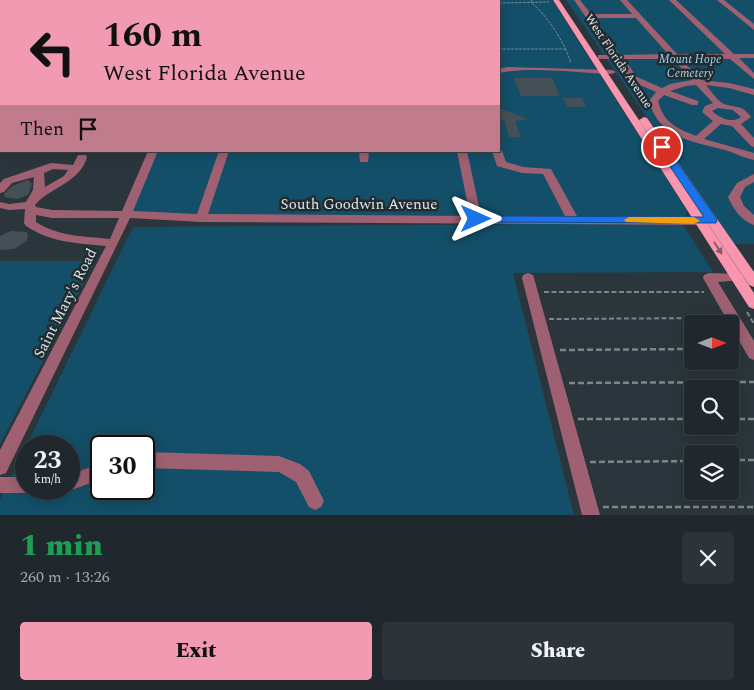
<!DOCTYPE html>
<html lang="en">
<head>
<meta charset="utf-8">
<style>
	:root { --surface:#20282d; --page:#2d3439; --text:#f1f3f6; --muted:#a2a6aa; --line:#3d4449; --accent:#f19ab1 }
	body { margin:0; font-family:Spectral,serif; background:var(--page); color:var(--text); height:100vh; display:flex; flex-direction:column; font-size:19px; white-space:nowrap }
	* { box-sizing:border-box; margin:0 }
	p { font-size:16px; color:var(--muted) }
	.icon { flex:none; width:28px; height:28px; fill:none; stroke:currentColor; stroke-width:2; stroke-linecap:round; stroke-linejoin:round }
	.map { position:relative; height:515px; overflow:hidden }
	.sheet { display:flex; flex-direction:column; background:var(--surface); flex:1 }
	.sheet>* { flex:none }
	.banner { position:absolute; left:0px; top:0px; width:500px; height:152px; box-shadow:0 2px 12px #0003,0 0 0 1px var(--line); background:#f19ab1; color:#111; overflow:hidden }
	.needle { width:32px; rotate:90deg }
	.fabs { position:absolute; left:684px; top:315px; display:grid; gap:10px }
	.fabs a { display:grid; place-items:center; width:55px; height:55px; border-radius:5px; background:var(--surface); box-shadow:0 2px 12px #0003,0 0 0 1px var(--line); font-size:25px }
	.speed { position:absolute; left:15px; top:435px; display:flex; gap:10px; font-size:25px; font-weight:700; text-align:center }
	.speed>* { display:grid; place-content:center; width:65px; height:65px; border-radius:50%; background:var(--surface); box-shadow:0 2px 12px #0003,0 0 0 1px var(--line); line-height:1 }
	.speed small { font-size:12px; font-weight:400 }
	.speed .limit { border:2px solid #111; border-radius:8px; background:#fff; color:#111 }
	.pin { position:absolute; display:grid; place-items:center; width:42px; height:42px; color:#fff; margin:-21px; border:2px solid #fff; border-radius:50%; box-shadow:0 1px 5px #0007 }
	.me { position:absolute; width:55px; margin:-28px; rotate:90deg; stroke-linejoin:round; filter:drop-shadow(0 0 4px #0008) }
	.turn { display:flex; align-items:center; gap:18px; height:105px; padding:0 20px; font-size:22px }
	.turn .icon { width:65px; height:65px; stroke-width:2.5 }
	.turn b { display:block; font-size:35px; line-height:42px }
	.then { display:flex; align-items:center; height:48px; padding:0 20px; background:#0003; gap:10px; font-size:19px }
	.round { display:grid; place-items:center; flex:none; width:52px; height:52px; border-radius:5px; background:var(--page) }
	.head { display:flex; align-items:center; justify-content:space-between; height:85px; padding:0 20px }
	h1 { font-size:30px; font-weight:800; line-height:38px; color:#1e9e55 }
	.button { display:flex; gap:10px; margin-top:auto; padding:10px 20px }
	.button a { flex:1; height:58px; border-radius:5px; background:var(--accent); color:#111; font-size:20px; font-weight:800; line-height:58px; text-align:center }
	.button a+a { background:var(--page); color:var(--text) }
	.map>svg:first-child { display:block }
	.green { fill:#134f68; fill-rule:evenodd }
	.building { fill:#445056 }
	.lines { fill:none; stroke-linecap:round; stroke-linejoin:round }
	.path-far2 { stroke:#7d878b; stroke-width:1; stroke-dasharray:3 1; stroke-linecap:butt }
	.path-far1 { stroke:#7d878b; stroke-width:2; stroke-dasharray:5 2.5; stroke-linecap:butt }
	.path { stroke:#7d878b; stroke-width:2.5; stroke-dasharray:6 3; stroke-linecap:butt }
	.minor { fill:#9f6172; fill-rule:evenodd }
	.major { fill:#fa95b0; fill-rule:evenodd }
	.oneway { fill:#835b6a }
	.route { fill:#1a73e8; stroke:#114b97 }
	.slow { fill:#f59e0b }
	.labels { text-anchor:middle; stroke-width:5; stroke-linejoin:round; paint-order:stroke }
	.far-park-label { font-size:12px; font-style:italic; fill:#a6d6ef; stroke:#212c31 }
	.far-street-label { font-size:12px; fill:#e0e7ea; stroke:#212c31 }
	.street-label { font-size:15px; fill:#e0e7ea; stroke:#212c31 }
</style>
</head>
<body>
<div class="map">
<svg width="754" height="515" viewBox="0 0 754 515">
	<rect width="100%" height="100%" fill="#2b363c"/>
	<!-- green -->
	<path class="green" d="M0,0H142L1,1L0,140Z
		M230,0H552L686,209L687,215L678,218L145,215L132,211L157,151H499V1Z
		M566,0H754V244H734Z
		M682,223L713,272L513,273L574,515H0V500L133,227ZM26,446H69V489H26ZM101,446H144V489H101Z
		M0,261H95L0,444Z"/>
	<!-- building -->
	<path class="building" d="M514,78H552L560,96H521Z
		M563,98H582L586,107H567Z
		M499,108L528,119L515,121L521,137H509L504,120L499,118Z
		M28,180L32,184L28,195L17,199L5,197L4,194L12,186Z
		M11,231L26,232L28,234L27,241L14,249L0,250V236Z"/>
	<g class="lines">
		<!-- path-far2 -->
		<path class="path-far2" d="M532,0L531,2C549,18 563,40 571,63
			M499,3L549,2
			M499,49H566"/>
		<!-- path-far1 -->
		<path class="path-far1" d="M544,292H704
			M747,312L754,324
			M549,319L720,318"/>
		<!-- path -->
		<path class="path" d="M730,349H738
			M560,350L692,349
			M569,383L754,382
			M578,419H692
			M730,419H754
			M730,460H754
			M590,462L692,461
			M603,507H754"/>
		<!-- minor -->
		<path class="minor" d="M224,0H230V1H224Z
			M574,0H580L591,14H632L620,0H627L677,54H725L669,0H676L734,54H754V58H739L754,73V79L730,59H681L701,80L729,83L754,89V95L729,88L706,85C710,90 717,100 722,103C735,109 741,103 751,117L741,124L754,138V147L751,146L732,126L721,124L704,139L754,153V160C744,158 735,153 725,150C693,142 658,137 649,101L656,92L631,81L616,59H598V55H612ZM594,18H636L668,54L620,55ZM624,59H673L692,80L670,84L662,88L637,77ZM696,85L713,103L705,106L702,112L713,121L696,136C676,128 664,123 658,101L664,95L692,105H698V101L670,91L686,86ZM718,108L733,110L741,117C731,124 720,118 712,111Z
			M717,0H724L754,24V30Z
			M507,67L612,70L616,72L612,74C578,73 531,66 499,73V69Z
			M499,148L502,151L506,162L523,167L551,169L577,216L709,217L715,221L709,225L201,222L130,218L6,473L0,475V450L106,246C76,243 52,243 26,226L24,223L25,209L9,210L0,208V202L9,204L26,202L33,190L34,177L12,183L4,192L0,193V183L4,179L51,163L73,165L78,155H86L87,157C80,183 50,187 35,205L36,207L52,210L122,211L148,151H158L133,211L197,214L219,151H229L208,214L470,216L457,151H467L481,216H565L543,174L522,173L497,166L492,151H499ZM53,169L68,170L64,176L45,187L44,173ZM36,215L52,218H119L110,239C83,236 60,237 36,222Z
			M359,151H369L368,162H360Z
			M754,174V182L745,187L740,197L744,206L754,215V225C741,221 733,208 728,197L737,183Z
			M528,273L533,275L534,278L600,515H582L522,278L523,275Z
			M709,273L742,274L743,277L742,280L718,282L754,341V360L749,358L703,278L704,275Z
			M144,452L279,456L300,464L309,471L324,501L321,507L315,510L309,507L296,482L279,472L144,468Z
			M101,463V479L69,491L63,489H69V475Z
			M0,477H26V489H33L26,493H0Z"/>
		<!-- major -->
		<path class="major" d="M553,0H559L754,293V309L749,307Z
			M644,117L647,118L754,272V287L749,285L639,120Z"/>
	</g>
	<!-- one-way arrows -->
	<defs><path id="oneway-solid" d="M-6-.8H1V-3.2L6.5 0L1 3.2V.8H-6Z" transform="scale(1.25)"/></defs>
	<use class="oneway" href="#oneway-solid" transform="translate(718 248) rotate(57)"/>
	<!-- route -->
	<path class="route" d="M662,144L665,145L716,218L717,221L716,223L476,222L471,219L476,216L704,217L657,147Z"/>
	<!-- slow -->
	<path class="slow" d="M629,217H694L700,221L694,224L626,222L624,220Z"/>
	<g class="labels">
		<!-- far-park labels -->
		<g class="far-park-label">
			<text x="690" y="63">Mount Hope<tspan x="690" dy="14">Cemetery</tspan></text>
		</g>
		<!-- far-street labels -->
		<g class="far-street-label">
			<text transform="translate(619 61) rotate(56)" y="4">West Florida Avenue</text>
		</g>
		<!-- street labels -->
		<g class="street-label">
			<text x="359" y="209">South Goodwin Avenue</text>
			<text transform="translate(65 303) rotate(-63)" y="5">Saint Mary's Road</text>
		</g>
	</g>
</svg>
<div class="fabs">
<a><svg class="needle" viewBox="-14 -14 28 28"><path d="M0-13l5 13h-10z" fill="#e53935"/><path d="M0 13l5-13h-10z" fill="#a2a6aa"/></svg></a>
<a><svg class="icon" aria-label="search" viewBox="0 0 24 24"><circle cx="10" cy="10" r="6"/><path d="M15 15l6 6"/></svg></a>
<a><svg class="icon" aria-label="layers" viewBox="0 0 24 24"><path d="M12 4l9 5-9 5-9-5zM3 14l9 5 9-5"/></svg></a>
</div>
<div class="speed"><div>23<small>km/h</small></div><div class="limit">30</div></div>
<div class="pin" style="left:662px;top:147px;background:#d93025"><svg class="icon" aria-label="arrive" viewBox="0 0 24 24"><path d="M6 21V4h12l-3 4 3 4H6"/></svg></div>
<svg class="me" style="left:476px;top:219px" viewBox="-20 -20 40 40"><path d="M0-17L14 15 0 8-14 15z" fill="#1a73e8" stroke="#fff" stroke-width="4"/></svg>
<div class="banner">
<div class="turn"><svg class="icon" aria-label="left" viewBox="0 0 24 24"><path d="M17 20v-9H6M10 6l-5 5 5 5"/></svg><div><b>160 m</b>West Florida Avenue</div></div>
<div class="then">Then<svg class="icon" aria-label="arrive" viewBox="0 0 24 24"><path d="M6 21V4h12l-3 4 3 4H6"/></svg></div>
</div>
</div>
<section class="sheet">
<div class="head"><div><h1>1 min</h1><p>260 m · 13:26</p></div><a class="round"><svg class="icon" aria-label="close" viewBox="0 0 24 24"><path d="M6 6l12 12M18 6L6 18"/></svg></a></div>
<div class="button"><a>Exit</a><a>Share</a></div>
</section>
</body>
</html>
